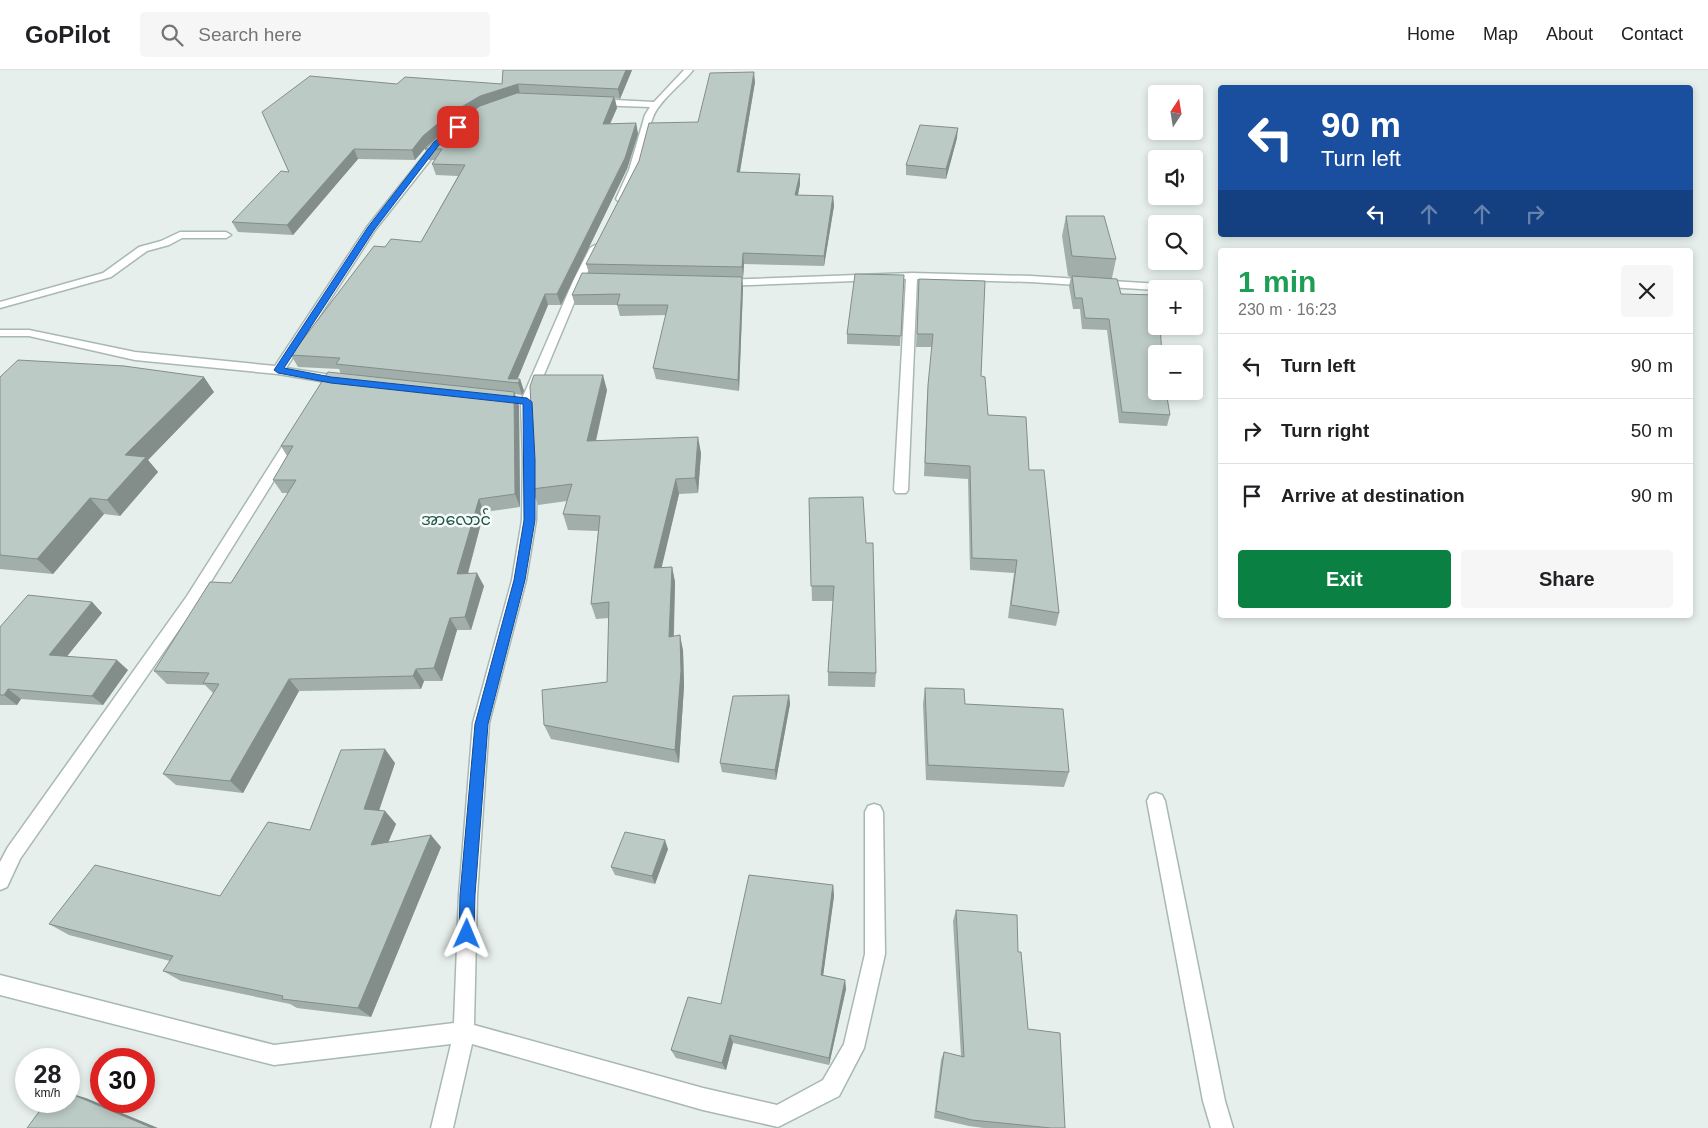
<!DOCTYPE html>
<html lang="en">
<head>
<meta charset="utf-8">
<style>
	:root { --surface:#fff; --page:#f6f6f6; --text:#202124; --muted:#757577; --line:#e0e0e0; --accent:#0b8043 }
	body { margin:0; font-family:Arial,"Noto Sans Myanmar",sans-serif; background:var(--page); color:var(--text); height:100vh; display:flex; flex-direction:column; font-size:19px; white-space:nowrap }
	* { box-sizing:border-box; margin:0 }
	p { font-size:16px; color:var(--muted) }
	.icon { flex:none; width:28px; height:28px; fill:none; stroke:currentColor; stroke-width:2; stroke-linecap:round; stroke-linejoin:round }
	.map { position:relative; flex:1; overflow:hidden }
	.sheet { position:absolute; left:1218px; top:178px; width:475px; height:370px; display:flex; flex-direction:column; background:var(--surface); border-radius:5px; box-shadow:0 2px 8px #0003 }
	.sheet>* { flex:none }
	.top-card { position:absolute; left:1218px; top:15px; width:475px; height:152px; border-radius:5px; box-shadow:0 2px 8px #0003; background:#1a4fa0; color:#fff; overflow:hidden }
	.needle { width:32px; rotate:12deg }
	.tools { position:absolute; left:1148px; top:15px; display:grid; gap:10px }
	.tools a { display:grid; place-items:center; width:55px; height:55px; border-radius:5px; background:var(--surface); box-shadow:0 2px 8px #0003; font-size:25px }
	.speed { position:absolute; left:15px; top:978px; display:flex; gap:10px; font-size:25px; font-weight:700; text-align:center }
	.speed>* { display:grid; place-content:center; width:65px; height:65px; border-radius:50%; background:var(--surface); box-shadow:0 2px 8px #0003; line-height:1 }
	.speed small { font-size:12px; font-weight:400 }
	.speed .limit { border:8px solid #d22; background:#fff; color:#111 }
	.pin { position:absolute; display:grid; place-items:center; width:42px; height:42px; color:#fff; margin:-21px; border-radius:10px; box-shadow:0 2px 8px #0006 }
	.me { position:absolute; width:55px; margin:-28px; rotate:1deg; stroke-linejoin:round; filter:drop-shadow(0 0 4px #0008) }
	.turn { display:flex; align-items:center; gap:18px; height:105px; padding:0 20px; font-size:22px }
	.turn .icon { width:65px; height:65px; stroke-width:2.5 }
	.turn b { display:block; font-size:35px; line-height:42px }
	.lanes { display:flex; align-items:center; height:48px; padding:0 20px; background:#0003; justify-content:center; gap:25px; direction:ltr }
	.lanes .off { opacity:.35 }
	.round { display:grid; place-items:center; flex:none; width:52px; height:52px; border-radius:5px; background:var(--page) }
	.summary { display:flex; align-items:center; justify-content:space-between; height:85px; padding:0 20px }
	h1 { font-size:30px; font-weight:700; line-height:38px; color:#1e9e55 }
	.cta { display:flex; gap:10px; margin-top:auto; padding:10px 20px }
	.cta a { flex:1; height:58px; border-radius:5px; background:var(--accent); color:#fff; font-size:20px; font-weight:700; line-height:58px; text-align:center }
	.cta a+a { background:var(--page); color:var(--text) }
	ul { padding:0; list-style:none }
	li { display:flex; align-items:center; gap:15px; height:65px; padding:0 20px; border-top:1px solid var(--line) }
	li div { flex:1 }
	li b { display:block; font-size:19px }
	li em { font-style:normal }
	header { display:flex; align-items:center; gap:30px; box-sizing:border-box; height:70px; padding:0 25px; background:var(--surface); border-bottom:1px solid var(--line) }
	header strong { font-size:24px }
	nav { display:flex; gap:28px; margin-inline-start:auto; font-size:18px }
	.search { width:350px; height:45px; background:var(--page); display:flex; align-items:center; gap:12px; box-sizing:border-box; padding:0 18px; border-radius:5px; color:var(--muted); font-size:19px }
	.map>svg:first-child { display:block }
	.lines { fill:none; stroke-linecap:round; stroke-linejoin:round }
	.minor-casing { stroke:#a8b8b2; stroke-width:3 }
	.minor { fill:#fff; fill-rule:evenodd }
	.wall { fill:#a1aea9 }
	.shaded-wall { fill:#838d89 }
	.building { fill:#bbcac4; stroke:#838d89 }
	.route { fill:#1a73e8; stroke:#114b97 }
	.labels { text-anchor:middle; stroke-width:5; stroke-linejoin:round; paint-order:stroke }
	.quarter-label { font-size:16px; fill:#1f5548; stroke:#f7fbf9 }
</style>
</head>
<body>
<header>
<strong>GoPilot</strong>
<div class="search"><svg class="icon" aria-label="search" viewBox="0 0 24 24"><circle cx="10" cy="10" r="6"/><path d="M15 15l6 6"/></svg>Search here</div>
<nav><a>Home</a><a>Map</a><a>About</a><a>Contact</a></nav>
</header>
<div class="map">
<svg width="1708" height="1058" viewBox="0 0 1708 1058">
	<rect width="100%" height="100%" fill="#e6efeb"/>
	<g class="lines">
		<defs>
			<path id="minor" d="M684,0H693C682,14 659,31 653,47C647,62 635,128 621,132L618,131L616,129L629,100L645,45L650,37L595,35L591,32L595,29L654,32Z
				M441,67L446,70L375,160L286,298L344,307L348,308L350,311L348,314L344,315L278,304L135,290L29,266H0V260H29L135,282L275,296L367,157L438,68Z
				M180,162H226L231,165L226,168H182L169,175L147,181L111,207L0,238V232L103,203L139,177L161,171Z
				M595,175L600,178L584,209L533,331L537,390L536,450L526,510L489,653L477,825L474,955L703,1018L777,1035L823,1010L844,974L865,884V742L868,736L874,734L880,736L883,742L885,884L864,978L839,1026L778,1057L703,1040L472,974L453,1058H431L451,974L274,995L0,925V905L274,975L454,953L459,825L473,653L512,510L522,450L523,390L521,331L574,209L590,178Z
				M912,203L1031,206L1160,214L1165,217L1156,220L1031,212L917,209L908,420L906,423H896L894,420L906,209L723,216L718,213L723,210Z
				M295,363L301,367L197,534L20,789L7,817L0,820V792L8,777L187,526L290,364Z
				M1156,723L1162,725L1165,731L1225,1031L1233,1058H1211L1203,1031L1147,731L1150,725Z"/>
		</defs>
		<!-- minor casing -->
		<use href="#minor" class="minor-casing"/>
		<!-- minor -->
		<use href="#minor" class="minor"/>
	</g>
	<!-- wall -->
	<path class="wall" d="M503,0H632L620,29L615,28L617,38L610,54L636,53L638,64L627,99L561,235H548L517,309H520L524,321L522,325L515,324L519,336L520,437L484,442L468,504L484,516L471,560H457L442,611H424L421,619L299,621L243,723L176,715L163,704L213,623L205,615L167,614L154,601L231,513L288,423H282L273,410L287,386L281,376L341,304L339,299L298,297L291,285L385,177L421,172L458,106L436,105L432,94L435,90H429L425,79L440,64L427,76L415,90L358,89L293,165L238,162L232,152L289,102L397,14H502Z
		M755,12L740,102L800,114L798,125L833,126L834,136L824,196L744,194L743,208H742L743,218L739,321L656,309L653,298L666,245L620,246L617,235H575L572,225L589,203L586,194L698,52Z
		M957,68L946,109L906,105V95Z
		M1066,146L1116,189L1112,208L1156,284L1170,345L1167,356L1119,353L1107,260L1082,259L1080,239H1073L1069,216L1071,207L1068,206L1062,166Z
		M904,205L900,276L847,274V264Z
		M919,209L981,306L988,345L1029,400L1059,543L1056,556L1008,548L1014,503L970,500L968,409L924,406L927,328L932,277H916Z
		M0,307L214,322L148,390L158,402L120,446L104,444L53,504L0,499Z
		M607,320L596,371L701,383L698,423L679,424L661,498L672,497L675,512L674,566L683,580L684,616L679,693L551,669L544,655L607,612L609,548L596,549L591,534L598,461L568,460L563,444L567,431L538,435L532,419Z
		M809,428L876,603L875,617L828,616V602L833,531H812Z
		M92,532L102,543L67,586L128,600L103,635L21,629L17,635H0V557Z
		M925,618L965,634L1069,702L1064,717L926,710L923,634Z
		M789,625L790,634L776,710L722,702L720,693Z
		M395,693L379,741H385L396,754L388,772L441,777L371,947L297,938L290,934L181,911L163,901L170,891L69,865L49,854L220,826L310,760Z
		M668,779L655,814L615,805L611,797Z
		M833,815L834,826L823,905L845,910L846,919L829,995L733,973L726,1000L676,988L671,980L721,934Z
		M956,840L1018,882L1028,959L1065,1058H984L969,1056L934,1048L941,990L944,982L961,986L953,851Z"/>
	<!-- shaded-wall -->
	<path class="shaded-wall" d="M626,0H632L620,29L618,19Z
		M754,2L755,12L738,112L737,102Z
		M518,14L520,24L451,55L427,76L415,90L412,80L423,66L448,45L480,26Z
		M614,27L617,38L605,65L603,54Z
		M636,53L638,64L627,99L561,235L557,224Z
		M958,58L957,68L946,109V99Z
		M354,79L358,89L293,165L287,155Z
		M800,104V114L796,135L795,125Z
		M833,126L834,136L824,196V186Z
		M743,183L744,194L743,208L742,197Z
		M742,207L743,218L739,321L738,310Z
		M545,224L548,235L516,313L508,309Z
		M603,305L607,320L592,387L587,371Z
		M204,307L214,322L148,390L158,402L120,446L107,430L125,385Z
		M520,309L524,321L522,325L518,313Z
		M514,322L519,336L520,437L515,424Z
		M698,367L701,383L698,423L695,408Z
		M676,409L679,424L658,513L654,498Z
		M90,428L104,444L53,504L37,489Z
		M479,429L484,442L464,517L457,504Z
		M672,497L675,512L673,581L669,567Z
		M477,503L484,516L471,560L465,547Z
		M92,532L102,543L60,595L49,585Z
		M450,548L457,560L442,611L434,598Z
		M680,565L683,580L684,616L679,693L675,680Z
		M117,590L128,600L103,635L92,626Z
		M416,599L424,611L421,619L413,606Z
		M289,609L299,621L243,723L230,711Z
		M8,619L21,629L17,635L4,625Z
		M789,625L790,634L776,710L775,700Z
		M385,679L395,693L375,752L364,739Z
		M385,741L396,754L382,787L371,775Z
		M431,765L441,777L371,947L358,938Z
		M665,770L668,779L655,814L652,806Z
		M833,815L834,826L822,914L821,905Z
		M845,910L846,919L829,995V988Z
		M730,965L733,973L726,1000L722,993Z
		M69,1023L86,1028L158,1058H152Z"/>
	<!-- building -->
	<path class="building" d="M503,0H626L618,19L518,14L480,26L448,45L423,66L412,80L354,79L287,155L232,152L281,101L289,102L262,42L310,6L397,14L405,7L502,14Z
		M754,2L737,102L800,104L795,125L833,126L824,186L743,183L742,197L586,194L639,91L649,53L698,52L710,3Z
		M517,23L614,27L603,54L636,53L625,88L557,224H545L508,309H520L518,313L336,294L340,288L291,285L374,176L385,177L391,169L421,172L465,95L432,94L442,79H425L447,58L480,36Z
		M920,55L958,58L946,99L906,95Z
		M1066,146H1104L1116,189L1072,186Z
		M582,203L742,207L738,310L653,298L668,235H617L620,224L572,225Z
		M855,204L904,205L901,266L847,264Z
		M1072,206L1117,209L1121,224L1156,225V256H1160L1162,284H1156V321H1166L1170,345L1122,342L1109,249L1085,248L1082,228H1075Z
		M919,209L985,211L981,306L985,307L988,345L1026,347L1029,400H1044L1059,543L1011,535L1017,490L972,488L970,396L925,393L928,315L933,264H917Z
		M18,290L124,296L204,307L125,385L146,387L107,430L90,428L37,489L0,485V307Z
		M328,302L514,322L515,424L479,429L457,504L477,503L465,547L450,548L434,598L416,599L413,606L289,609L230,711L163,704L219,614L203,613L209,603L154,601L210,512L231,513L296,410H273L293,376H281Z
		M534,305H603L587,371L698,367L695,408L676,409L654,498L672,497L669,567L680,565L681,601L675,680L544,655L542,620L607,612L609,532L591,534L600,446L563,444L572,414L532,419L533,374L530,316Z
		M863,427L866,473H873L876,603L828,602L834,516H811L809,428Z
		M28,525L92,532L49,585L117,590L92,626L8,619L4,625H0V557Z
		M925,618L964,619L965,634L1063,639L1069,702L928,695Z
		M789,625L775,700L720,693L733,626Z
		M385,679L364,739L385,741L371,775L431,765L358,938L282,929L283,926L163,901L173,886L49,854L95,795L220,826L268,752L310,760L341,680Z
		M625,762L665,770L652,806L611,797Z
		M749,805L833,815L821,905L845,910L829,988L730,965L722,993L671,980L688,927L721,934Z
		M956,840L1017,845L1018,882H1021L1028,959L1060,963L1065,1058H1051L972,1050L936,1041L944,982L964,987Z
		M69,1023L152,1058H27L47,1031H69Z"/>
	<!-- route -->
	<path class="route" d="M456,55L462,57L439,75L374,160L284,298L331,307L527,328L532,332L535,390V450L525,510L488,654L475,825L474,864L472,869L467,872L461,869L459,864L460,825L475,654L514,510L524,450L523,334L331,313L278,303L274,300L368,157L434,72Z"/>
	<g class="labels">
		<!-- quarter labels -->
		<g class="quarter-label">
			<text x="456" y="455">အာလောင်</text>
		</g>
	</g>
</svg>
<div class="tools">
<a><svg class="needle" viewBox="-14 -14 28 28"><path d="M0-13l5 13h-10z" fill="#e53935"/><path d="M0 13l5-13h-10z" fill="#757577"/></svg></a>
<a><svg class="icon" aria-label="sound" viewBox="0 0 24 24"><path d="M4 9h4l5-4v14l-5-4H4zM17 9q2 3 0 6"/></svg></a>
<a><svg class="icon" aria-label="search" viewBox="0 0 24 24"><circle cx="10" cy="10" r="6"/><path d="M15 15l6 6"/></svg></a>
<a>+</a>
<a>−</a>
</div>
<div class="speed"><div>28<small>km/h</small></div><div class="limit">30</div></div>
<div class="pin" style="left:458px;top:57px;background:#d93025"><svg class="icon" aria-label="arrive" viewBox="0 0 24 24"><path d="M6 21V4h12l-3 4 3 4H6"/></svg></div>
<svg class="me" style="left:467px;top:864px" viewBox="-20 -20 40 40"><path d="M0-17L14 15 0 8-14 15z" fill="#1a73e8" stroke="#fff" stroke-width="4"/></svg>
<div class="top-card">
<div class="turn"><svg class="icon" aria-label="left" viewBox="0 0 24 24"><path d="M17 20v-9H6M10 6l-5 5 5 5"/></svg><div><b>90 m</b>Turn left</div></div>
<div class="lanes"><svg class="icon" aria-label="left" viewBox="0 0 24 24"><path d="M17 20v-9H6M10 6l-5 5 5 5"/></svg><svg class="icon off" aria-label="ahead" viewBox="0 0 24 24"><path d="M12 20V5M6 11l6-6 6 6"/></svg><svg class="icon off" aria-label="ahead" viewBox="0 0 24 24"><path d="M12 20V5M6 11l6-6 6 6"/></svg><svg class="icon off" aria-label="right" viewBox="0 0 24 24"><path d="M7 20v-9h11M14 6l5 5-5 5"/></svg></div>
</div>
<section class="sheet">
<div class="summary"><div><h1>1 min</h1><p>230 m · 16:23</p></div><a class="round"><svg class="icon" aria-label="close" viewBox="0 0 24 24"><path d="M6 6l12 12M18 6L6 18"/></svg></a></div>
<ul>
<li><svg class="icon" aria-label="left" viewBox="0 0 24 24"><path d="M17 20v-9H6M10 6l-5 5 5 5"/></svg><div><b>Turn left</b></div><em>90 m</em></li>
<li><svg class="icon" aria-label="right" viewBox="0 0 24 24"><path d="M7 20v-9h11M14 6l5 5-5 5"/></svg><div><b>Turn right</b></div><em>50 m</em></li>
<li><svg class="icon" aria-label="arrive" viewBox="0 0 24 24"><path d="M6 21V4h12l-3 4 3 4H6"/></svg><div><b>Arrive at destination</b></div><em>90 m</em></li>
</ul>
<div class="cta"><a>Exit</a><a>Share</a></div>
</section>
</div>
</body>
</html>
